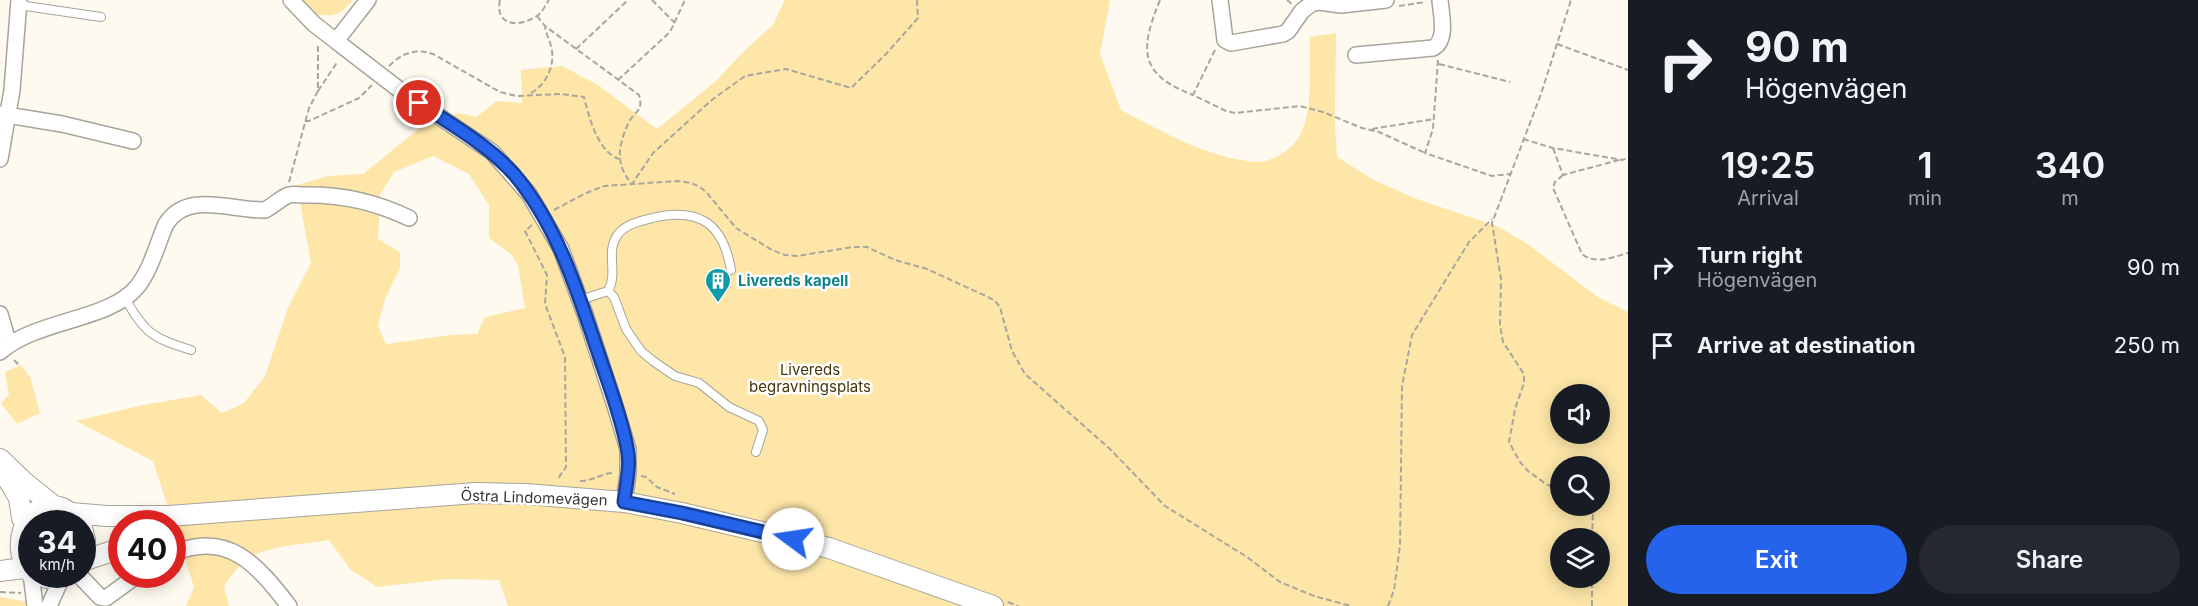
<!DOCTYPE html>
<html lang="en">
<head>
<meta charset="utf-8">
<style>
	:root { --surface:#171b24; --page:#242831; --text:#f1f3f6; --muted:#9ea1a6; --accent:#2563eb }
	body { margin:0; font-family:Inter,sans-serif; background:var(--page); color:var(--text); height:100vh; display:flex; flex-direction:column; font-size:22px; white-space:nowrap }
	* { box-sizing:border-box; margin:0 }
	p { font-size:20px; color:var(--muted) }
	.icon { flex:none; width:33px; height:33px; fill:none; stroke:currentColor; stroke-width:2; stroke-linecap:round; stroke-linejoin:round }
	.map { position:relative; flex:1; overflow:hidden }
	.drawer { display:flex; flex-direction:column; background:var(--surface); width:570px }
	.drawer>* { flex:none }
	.hud { background:#171b24; color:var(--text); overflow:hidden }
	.fabs { position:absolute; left:1550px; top:384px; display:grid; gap:12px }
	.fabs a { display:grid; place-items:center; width:60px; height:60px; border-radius:50%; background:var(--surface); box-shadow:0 3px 15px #0003; font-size:30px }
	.speed { position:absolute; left:18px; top:510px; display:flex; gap:12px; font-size:30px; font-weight:700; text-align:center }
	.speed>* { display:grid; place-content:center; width:78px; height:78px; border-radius:50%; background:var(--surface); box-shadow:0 3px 15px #0003; line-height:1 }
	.speed small { font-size:15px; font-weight:400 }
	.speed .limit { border:9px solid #d22; background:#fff; color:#111 }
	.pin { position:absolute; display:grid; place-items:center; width:51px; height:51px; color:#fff; margin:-26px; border:3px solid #fff; border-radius:50%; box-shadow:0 2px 6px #0007 }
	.me { position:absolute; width:66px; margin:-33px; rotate:284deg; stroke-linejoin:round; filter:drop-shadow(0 0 4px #0008) }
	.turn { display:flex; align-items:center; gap:21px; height:126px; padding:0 18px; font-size:27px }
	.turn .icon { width:78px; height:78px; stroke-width:2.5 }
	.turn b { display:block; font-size:42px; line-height:51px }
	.eta { display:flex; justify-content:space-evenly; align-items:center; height:102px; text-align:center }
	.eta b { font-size:36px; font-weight:600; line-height:42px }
	.button { display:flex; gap:12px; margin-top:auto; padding:12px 18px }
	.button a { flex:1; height:69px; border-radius:36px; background:var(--accent); color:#fff; font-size:24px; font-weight:600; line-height:69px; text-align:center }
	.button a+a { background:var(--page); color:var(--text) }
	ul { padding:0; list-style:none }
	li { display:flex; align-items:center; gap:18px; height:78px; padding:0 18px }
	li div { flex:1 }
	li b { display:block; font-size:22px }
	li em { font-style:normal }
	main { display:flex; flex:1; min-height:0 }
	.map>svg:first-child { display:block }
	.green { fill:#fde6a8; fill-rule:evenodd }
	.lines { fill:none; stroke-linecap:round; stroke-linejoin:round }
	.service-casing { stroke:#a8a49b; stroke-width:10 }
	.minor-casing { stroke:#a8a49b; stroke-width:18 }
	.tertiary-casing { stroke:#a8a49b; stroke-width:22 }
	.path { stroke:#a9a69e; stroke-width:2; stroke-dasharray:6 3; stroke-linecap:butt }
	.service { stroke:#fff; stroke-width:8 }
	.minor { stroke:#fff; stroke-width:15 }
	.tertiary { stroke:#fff; stroke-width:20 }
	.route-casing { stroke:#184099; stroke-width:15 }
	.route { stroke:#2563eb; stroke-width:10 }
	.labels { text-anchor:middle; stroke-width:5; stroke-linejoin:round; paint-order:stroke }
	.culture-label { font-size:15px; font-weight:bold; fill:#0d838f; stroke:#fff; text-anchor:start }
	.park-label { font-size:15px; fill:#443608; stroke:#fff }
	.street-label { font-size:15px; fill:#393733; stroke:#fff }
</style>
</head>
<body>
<main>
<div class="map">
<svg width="1628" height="606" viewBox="0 0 1628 606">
	<rect width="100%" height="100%" fill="#fefaef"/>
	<!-- green -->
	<path class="green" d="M303,0H353C339,16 335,17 314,14Z
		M785,0H1110L1100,54L1121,110C1163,132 1209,159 1258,162C1270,163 1294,148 1299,137C1314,111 1309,67 1310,37L1336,33L1335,124L1337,157L1374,180L1414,198L1499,227L1529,245L1599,298L1628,312V606H508L499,580L447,579L377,587L350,569L329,540C305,544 276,545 254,555C241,562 232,575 224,586L229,606H186L194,587L153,461L76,421L138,406L201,395L222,413L244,403L265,376L288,308L311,263L297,185L328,176L363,174L426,123L460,113L476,117L497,101L522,103L521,70L562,66L598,85L657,129L715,82L744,51L773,25ZM433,156L469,174L489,205V238L512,255L518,266L525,308L485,317L477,334L451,335L386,344L378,326L385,299L400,268V252L378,239L380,195L394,172ZM1560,394H1599V434H1560ZM1560,466H1599V506H1560ZM1560,538H1599V578H1560Z
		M21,365L30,377L40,413L17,424L1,403L9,395L5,372Z
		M0,597H2L27,602L25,606H0Z"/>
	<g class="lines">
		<defs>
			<path id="service" d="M19,5L101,17
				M608,291L614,297L626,329L641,351L653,361L675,376L699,383L729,407L759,421L763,430L756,452
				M125,298C145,334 153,338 191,350
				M580,300L608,291C619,272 604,251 619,233C627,224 640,221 652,218C699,207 723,223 731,270"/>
			<path id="minor" d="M291,0L314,24L336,41
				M368,0L336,41L401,91L492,152L529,194L561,249L585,314L615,406L628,449V474L624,502
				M1220,0L1225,40L1231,43L1283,34L1288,31L1302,11L1311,4L1319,2L1341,5L1386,0
				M1356,55L1433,48C1448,40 1441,14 1440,0
				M0,114L62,124L133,141
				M0,159L12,90L19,0
				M0,314L9,345
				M0,352C37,319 109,321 137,287C151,270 157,244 166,224C187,190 232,211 265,210C273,206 282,197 289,195C293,194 299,195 303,195C340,194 376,202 409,218
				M172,554C228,529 258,566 289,606
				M31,573L35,606
				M78,574L100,597L106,598L139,574
				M49,606L63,575"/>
			<path id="tertiary" d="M0,459L24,482L54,506
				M3,471L19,498L22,518
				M71,513L107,516H169L476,493L526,494L624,502L682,513L829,548L993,606
				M82,528L85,540L82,556
				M82,561L122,548
				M0,571L24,568
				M32,574C0,538 43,478 78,521
				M34,574L47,578L65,574"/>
		</defs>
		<!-- service casing -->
		<use href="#service" class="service-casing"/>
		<!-- minor casing -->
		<use href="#minor" class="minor-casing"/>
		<!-- tertiary casing -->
		<use href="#tertiary" class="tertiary-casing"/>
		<!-- path -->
		<path class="path" d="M500,0C494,27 521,28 538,15C543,12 545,5 549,0
			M652,0L675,23
			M1160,0C1140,49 1138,74 1193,95
			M1287,0L1292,4
			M1399,6L1426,2
			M537,16L545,26L639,95C644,113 634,110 628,124C618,146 615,165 632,184L653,153L713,99L745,76L786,69L851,88L886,54L918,18L917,0
			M1557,44L1628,70
			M576,49L628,0
			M1215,50L1193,95L1226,111L1235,113L1300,106L1323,112L1362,128L1379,132L1425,153
			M1438,60L1433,129L1425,153L1492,176L1510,174
			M1439,64L1510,82
			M389,66C402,53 415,48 433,54L500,92L516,96L560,94L584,97C589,117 598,152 619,159
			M618,80L670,32L685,0
			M318,91L338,61
			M531,93C547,84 556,64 551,46C549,39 546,33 545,27
			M305,121H309L359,98L372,85
			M1372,129L1434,119
			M1523,139L1553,148L1622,160L1628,158
			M1553,148L1563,175L1619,160
			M1563,175L1555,182L1553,188L1582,254C1595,265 1613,257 1628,253
			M289,182L309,108L318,91V46
			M554,210L584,194L604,186L677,181C689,182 698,184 707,193L736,228L772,250L785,255L797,256L853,247H867L895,260L927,269L986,296L995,301L1000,307L1012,351L1025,374L1110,449L1165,506L1247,557L1280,582L1314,596L1351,606
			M532,225L525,231L547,275L545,304L565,357L566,467L557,480
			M14,360L20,366
			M641,476L646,477L657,487L675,494
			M580,481C594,481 604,472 614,473
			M1560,491L1546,484L1528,471L1520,462L1509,442L1515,409L1524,383V374L1503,342L1500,325L1501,279L1492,223L1541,94L1571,0
			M1590,506L1593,512L1592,538
			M0,592L21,593
			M1008,602L1018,606
			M1388,606L1394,590L1400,546L1402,386L1412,335L1469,242L1492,219
			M1592,606V578"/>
		<!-- service -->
		<use href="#service" class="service"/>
		<!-- minor -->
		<use href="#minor" class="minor"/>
		<!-- tertiary -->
		<use href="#tertiary" class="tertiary"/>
	</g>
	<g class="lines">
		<defs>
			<path id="route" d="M419,103C452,125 488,145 514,174C558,226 578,293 599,355C609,385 621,416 627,447C631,465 626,484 624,502L682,513L793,539"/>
		</defs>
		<!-- route casing -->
		<use href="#route" class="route-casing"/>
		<!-- route -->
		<use href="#route" class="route"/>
	</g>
	<!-- icons -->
	<defs>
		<symbol id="building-pin" viewBox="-11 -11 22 30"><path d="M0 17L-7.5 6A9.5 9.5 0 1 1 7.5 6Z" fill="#0f9aa8" stroke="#fff"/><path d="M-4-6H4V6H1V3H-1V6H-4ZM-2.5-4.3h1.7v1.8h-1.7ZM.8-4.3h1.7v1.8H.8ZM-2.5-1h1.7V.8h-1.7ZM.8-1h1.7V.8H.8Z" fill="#fff"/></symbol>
	</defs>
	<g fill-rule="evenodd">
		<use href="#building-pin" x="703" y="266" width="30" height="40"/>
	</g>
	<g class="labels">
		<!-- culture labels -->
		<g class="culture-label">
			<text x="738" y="286">Livereds kapell</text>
		</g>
		<!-- park labels -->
		<g class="park-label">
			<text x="810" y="375">Livereds<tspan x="810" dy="17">begravningsplats</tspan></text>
		</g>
		<!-- street labels -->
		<g class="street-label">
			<text transform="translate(534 498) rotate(2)" y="5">Östra Lindomevägen</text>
		</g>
	</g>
</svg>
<div class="fabs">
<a><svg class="icon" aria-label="sound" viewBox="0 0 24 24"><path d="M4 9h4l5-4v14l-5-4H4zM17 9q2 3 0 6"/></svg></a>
<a><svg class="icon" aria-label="search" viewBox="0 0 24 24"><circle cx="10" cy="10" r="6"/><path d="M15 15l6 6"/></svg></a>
<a><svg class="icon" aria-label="layers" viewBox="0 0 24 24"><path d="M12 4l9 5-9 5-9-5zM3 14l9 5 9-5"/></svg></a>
</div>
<div class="speed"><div>34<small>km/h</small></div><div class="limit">40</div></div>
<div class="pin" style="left:419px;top:103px;background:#d93025"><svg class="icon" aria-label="arrive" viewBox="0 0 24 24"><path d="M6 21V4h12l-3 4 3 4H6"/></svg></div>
<svg class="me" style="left:793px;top:539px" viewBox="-20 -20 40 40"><circle r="19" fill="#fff"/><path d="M0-13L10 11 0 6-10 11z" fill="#2563eb"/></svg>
</div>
<section class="drawer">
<div class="hud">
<div class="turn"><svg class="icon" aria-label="right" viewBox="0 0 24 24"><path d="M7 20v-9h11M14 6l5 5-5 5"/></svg><div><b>90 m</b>Högenvägen</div></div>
</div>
<div class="eta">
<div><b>19:25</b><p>Arrival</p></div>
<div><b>1</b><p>min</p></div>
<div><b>340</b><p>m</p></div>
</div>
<ul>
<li><svg class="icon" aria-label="right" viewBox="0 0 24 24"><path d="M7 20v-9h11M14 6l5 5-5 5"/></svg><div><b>Turn right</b><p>Högenvägen</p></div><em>90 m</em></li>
<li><svg class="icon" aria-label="arrive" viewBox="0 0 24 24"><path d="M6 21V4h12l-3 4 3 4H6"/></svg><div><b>Arrive at destination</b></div><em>250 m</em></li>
</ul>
<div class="button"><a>Exit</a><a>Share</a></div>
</section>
</main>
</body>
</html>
